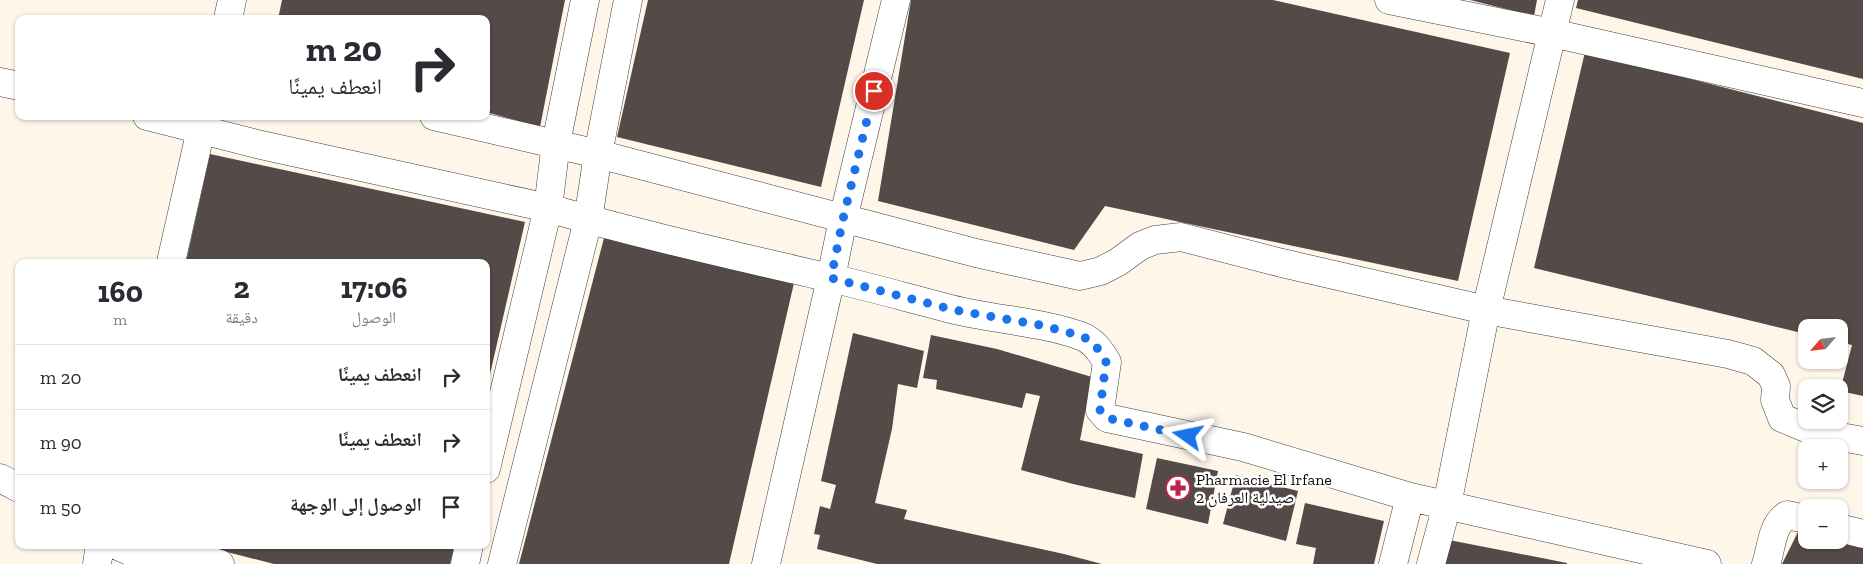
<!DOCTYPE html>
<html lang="ar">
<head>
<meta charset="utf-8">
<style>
	:root { --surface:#fff; --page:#f2f2f3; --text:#2b2b33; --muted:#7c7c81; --line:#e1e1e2 }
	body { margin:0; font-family:"Zilla Slab","Noto Naskh Arabic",serif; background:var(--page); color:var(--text); direction:rtl; height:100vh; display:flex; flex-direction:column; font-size:19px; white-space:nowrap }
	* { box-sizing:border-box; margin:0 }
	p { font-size:16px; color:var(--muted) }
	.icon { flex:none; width:28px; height:28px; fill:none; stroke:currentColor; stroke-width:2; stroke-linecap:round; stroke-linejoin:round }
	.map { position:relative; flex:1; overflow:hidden; direction:ltr }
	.side { position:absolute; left:15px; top:259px; width:475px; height:290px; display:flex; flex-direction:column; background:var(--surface); border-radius:10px; box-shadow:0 1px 4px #0004; direction:rtl }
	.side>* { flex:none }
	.guide { position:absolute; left:15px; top:15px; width:475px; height:105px; border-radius:10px; box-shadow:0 1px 4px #0004; direction:rtl; background:#fff; color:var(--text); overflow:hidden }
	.needle { width:32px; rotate:242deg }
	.buttons { position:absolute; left:1798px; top:319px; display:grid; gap:10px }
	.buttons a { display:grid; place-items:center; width:50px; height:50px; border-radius:10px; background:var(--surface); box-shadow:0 1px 4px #0004; font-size:25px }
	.pin { position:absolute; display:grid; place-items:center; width:42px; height:42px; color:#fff; margin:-21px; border:2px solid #fff; border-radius:50%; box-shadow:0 1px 5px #0007 }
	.me { position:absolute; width:55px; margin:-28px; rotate:282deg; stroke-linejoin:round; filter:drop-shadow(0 0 4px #0008) }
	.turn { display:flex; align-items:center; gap:18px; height:105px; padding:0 25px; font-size:22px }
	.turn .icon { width:65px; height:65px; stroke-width:2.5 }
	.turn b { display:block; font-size:35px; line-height:42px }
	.eta { display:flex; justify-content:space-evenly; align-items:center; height:85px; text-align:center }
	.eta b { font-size:30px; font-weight:700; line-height:35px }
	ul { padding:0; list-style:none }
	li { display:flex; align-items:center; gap:15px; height:65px; padding:0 25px; border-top:1px solid var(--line) }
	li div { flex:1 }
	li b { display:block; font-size:19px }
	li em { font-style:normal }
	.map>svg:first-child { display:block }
	.building { fill:#544a48 }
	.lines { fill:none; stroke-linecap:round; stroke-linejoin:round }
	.minor-casing { stroke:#3e3e3e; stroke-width:29 }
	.minor { stroke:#fff; stroke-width:28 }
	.route { stroke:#1a73e8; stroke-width:9; stroke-dasharray:0 16.2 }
	.labels { text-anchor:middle; stroke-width:5; stroke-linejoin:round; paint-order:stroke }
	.poi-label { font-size:16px; fill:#0b0b0b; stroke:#fff; text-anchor:start }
</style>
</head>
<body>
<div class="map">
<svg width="1863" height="564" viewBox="0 0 1863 564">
	<rect width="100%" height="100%" fill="#fff6ea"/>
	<!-- building -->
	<path class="building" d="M282,0H565L540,127L486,112V19H278Z
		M648,0H864L821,187L617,137Z
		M911,0H1273L1510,53L1458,281L1105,206L1074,250L878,201Z
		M1470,0H1537L1534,16Z
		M1578,0H1863V79L1576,8Z
		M1585,52L1863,123V396L1840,391L1852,345L1839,342V328H1806V334L1534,268Z
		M210,154L525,222L487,387L486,262H186Z
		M604,238L794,283L729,564H519Z
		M853,333L924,351L917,388L898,384L892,429L875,503L907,510L904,519L1064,554L1102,564H877L817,549L820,535L814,534L820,506L830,509L836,485L821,481Z
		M931,335L997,349L1092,377L1080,440L1143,454L1135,498L1073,484L1021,470L1040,396L1026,393L1022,408L936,389L937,380L923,378Z
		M1157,458L1218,471L1208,524L1146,509Z
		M1236,475L1298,491L1286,541L1223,524Z
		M1305,503L1384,521L1374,564H1313L1316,548L1296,544Z
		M1799,530L1806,531V540L1863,542V564H1782Z
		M1449,540L1567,563V564H1444Z
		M200,545H455L450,564H274Z"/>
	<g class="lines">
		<defs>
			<path id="minor" d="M1389,0L1552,33L1863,103
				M228,19L232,0
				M0,82L19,86
				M147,116L261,145L548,208C641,235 736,256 830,278C871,287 911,299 951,309C994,320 1039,321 1081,336C1094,341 1100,351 1107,362L1100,410L1107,418L1243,447L1410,497L1707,564
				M434,116L598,154L976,253L1080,276L1101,271L1118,262L1140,246L1155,240L1181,237L1282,263L1486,310L1728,354L1753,361L1771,375L1776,386L1775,400L1782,418L1818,433L1863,441
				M171,262L204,116
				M486,469L548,208L556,143L585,0
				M0,478L19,488
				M1839,528L1863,534
				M116,545L138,555L152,564
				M138,555C171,551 188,554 220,564
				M97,564L100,545
				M465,564L469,545
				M502,564L588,220L598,154L628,0
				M766,564L831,278L843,219L896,0
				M1393,564L1410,497
				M1431,564L1447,505L1486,310L1560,0
				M1766,564C1772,547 1771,526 1787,515L1806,519"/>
		</defs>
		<!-- minor casing -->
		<use href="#minor" class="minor-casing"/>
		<!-- minor -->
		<use href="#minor" class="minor"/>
	</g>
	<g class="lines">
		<!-- route -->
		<path class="route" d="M874,91L843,219L831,278L954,310L1040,325L1082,336L1094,343L1106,362L1100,410L1107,418L1188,436"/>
	</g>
	<!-- icons -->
	<defs>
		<symbol id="pharmacy-ring" viewBox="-11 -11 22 22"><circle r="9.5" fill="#fff" stroke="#b92649" stroke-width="1.5"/><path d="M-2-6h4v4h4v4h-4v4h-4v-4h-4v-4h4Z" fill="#b92649"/></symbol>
	</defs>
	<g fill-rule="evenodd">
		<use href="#pharmacy-ring" x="1164" y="474" width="28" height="28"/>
	</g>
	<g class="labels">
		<!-- poi labels -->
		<g class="poi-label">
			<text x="1196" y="485">Pharmacie El Irfane<tspan x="1196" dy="18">صيدلية العرفان 2</tspan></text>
		</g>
	</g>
</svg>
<div class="buttons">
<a><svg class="needle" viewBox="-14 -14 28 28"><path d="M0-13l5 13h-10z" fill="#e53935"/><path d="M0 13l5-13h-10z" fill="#7c7c81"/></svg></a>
<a><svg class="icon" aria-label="layers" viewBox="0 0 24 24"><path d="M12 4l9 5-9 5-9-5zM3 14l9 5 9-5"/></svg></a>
<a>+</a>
<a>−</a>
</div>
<div class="pin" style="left:874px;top:91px;background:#d93025"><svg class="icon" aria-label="arrive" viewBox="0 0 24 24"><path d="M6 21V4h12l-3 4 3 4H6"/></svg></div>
<svg class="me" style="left:1188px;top:436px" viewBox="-20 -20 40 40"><path d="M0-17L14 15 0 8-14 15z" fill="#1a73e8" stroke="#fff" stroke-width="4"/></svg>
<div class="guide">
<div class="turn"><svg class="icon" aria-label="right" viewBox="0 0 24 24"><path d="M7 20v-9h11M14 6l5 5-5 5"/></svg><div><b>20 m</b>انعطف يمينًا</div></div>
</div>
<section class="side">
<div class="eta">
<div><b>17:06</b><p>الوصول</p></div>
<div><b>2</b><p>دقيقة</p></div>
<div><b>160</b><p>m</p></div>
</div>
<ul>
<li><svg class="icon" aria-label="right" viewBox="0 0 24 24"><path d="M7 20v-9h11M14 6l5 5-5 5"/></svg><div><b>انعطف يمينًا</b></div><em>20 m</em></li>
<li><svg class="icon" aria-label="right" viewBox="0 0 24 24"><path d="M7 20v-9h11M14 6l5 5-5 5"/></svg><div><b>انعطف يمينًا</b></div><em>90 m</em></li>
<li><svg class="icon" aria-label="arrive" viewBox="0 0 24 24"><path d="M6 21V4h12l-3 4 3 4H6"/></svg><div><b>الوصول إلى الوجهة</b></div><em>50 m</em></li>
</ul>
</section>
</div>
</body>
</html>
